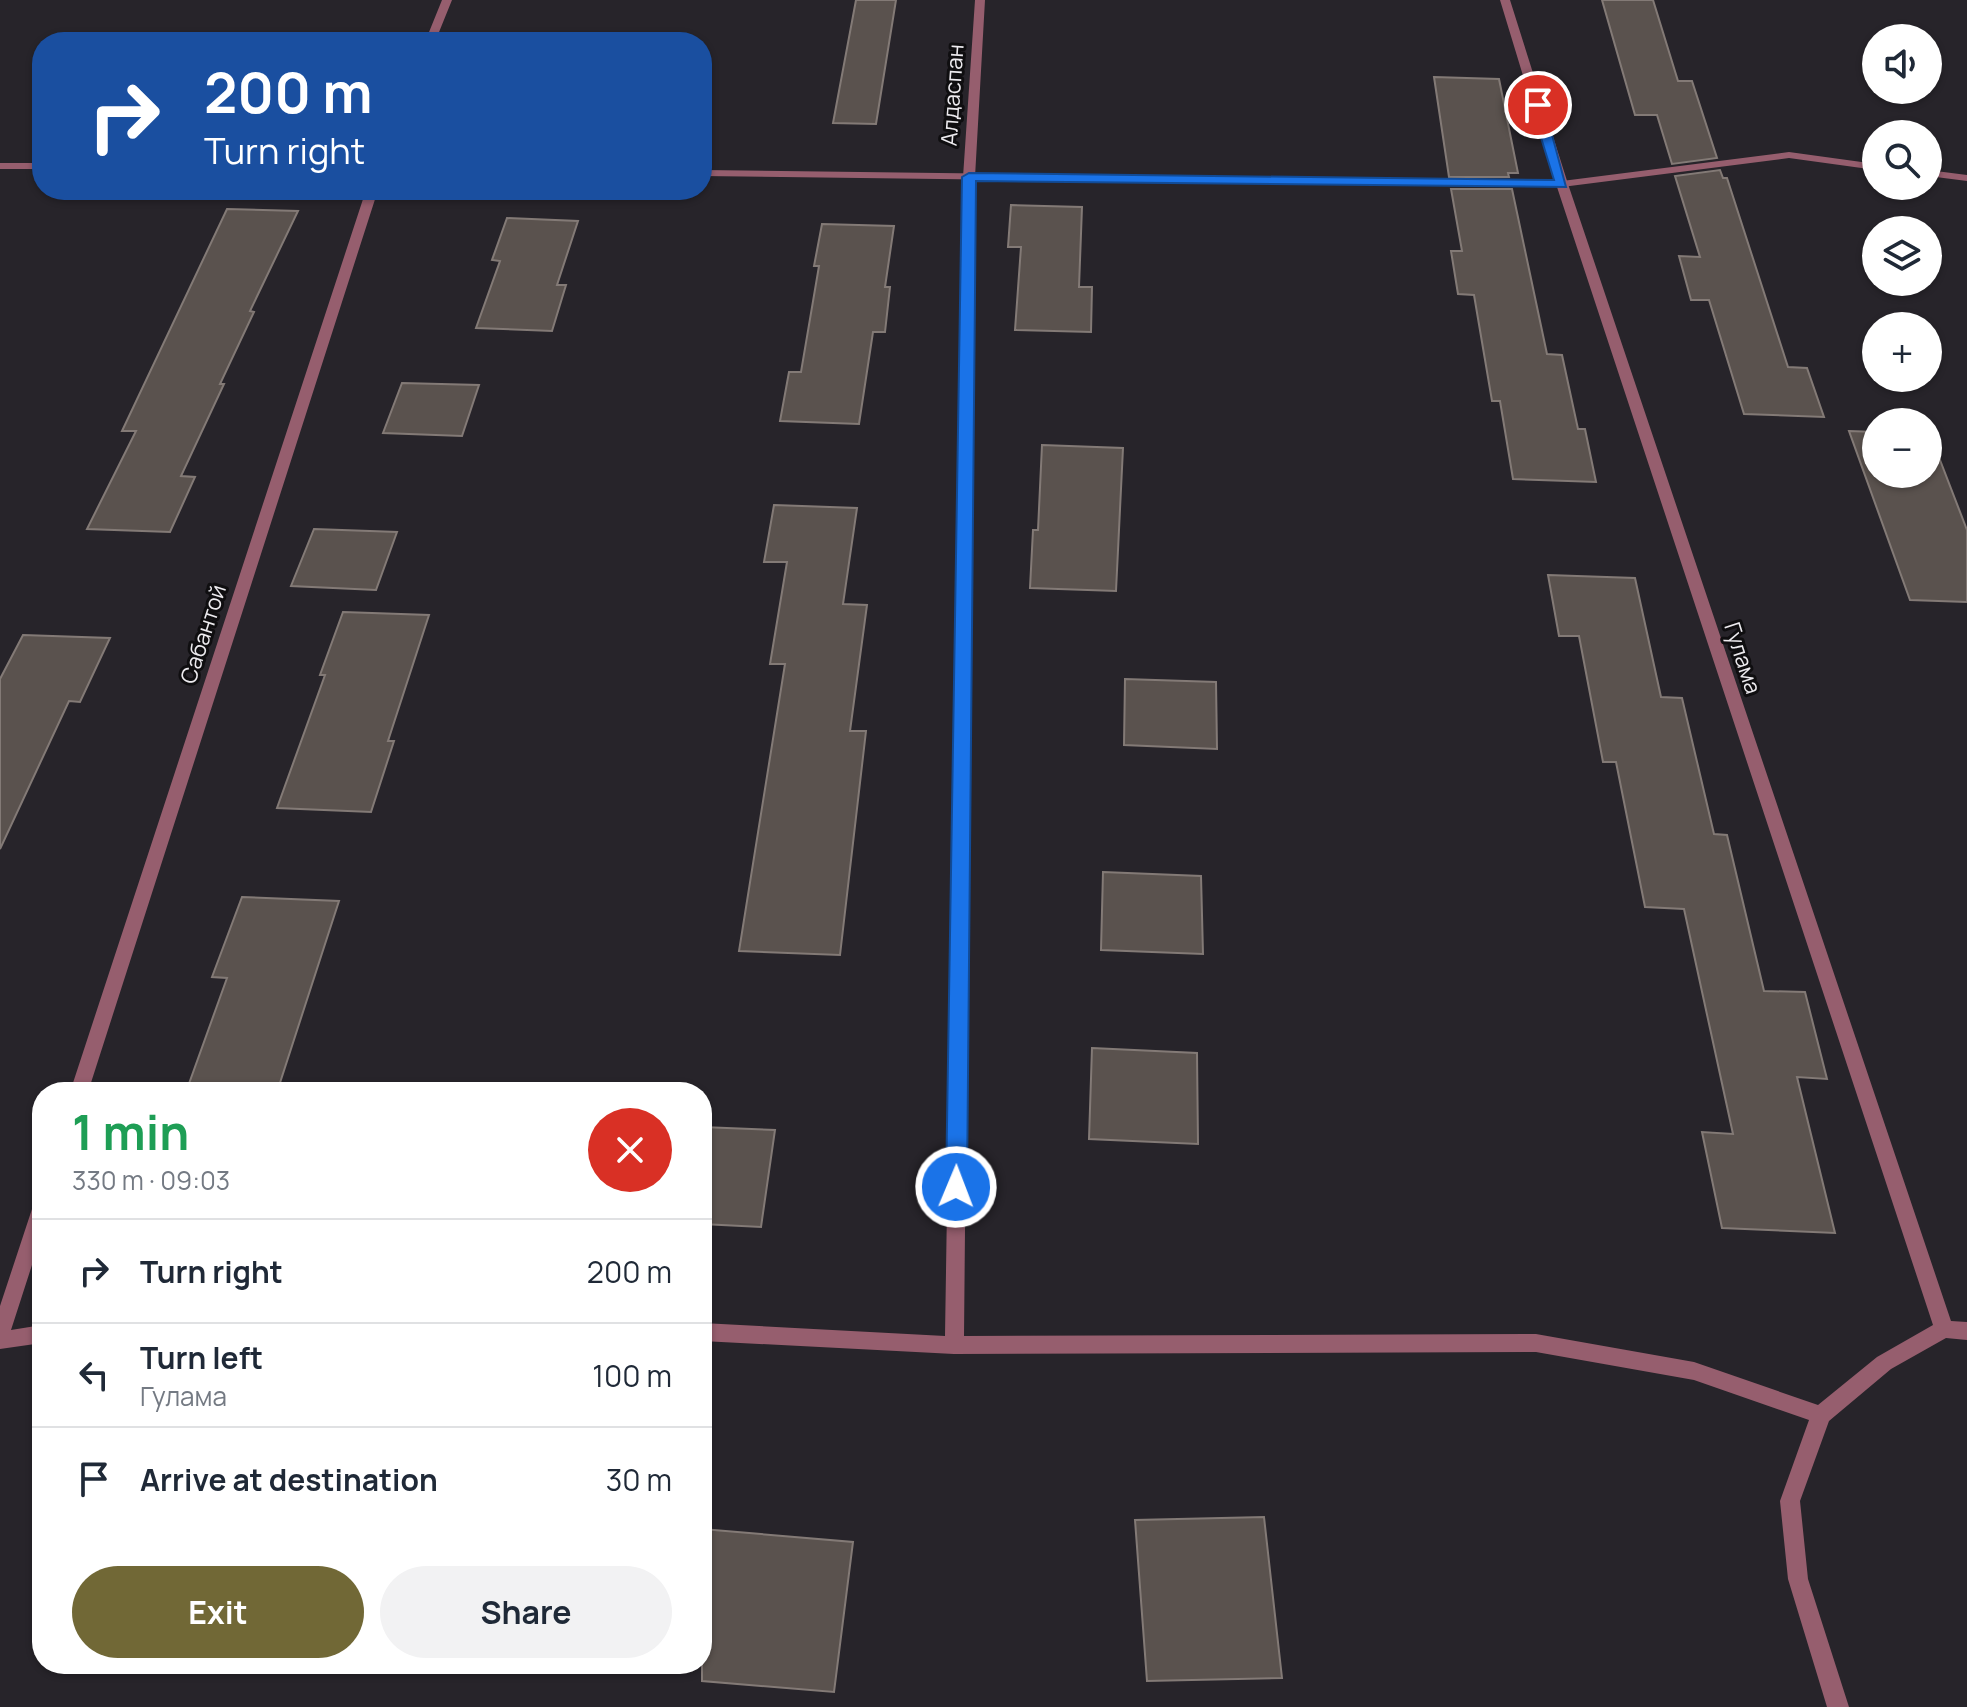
<!DOCTYPE html>
<html lang="en">
<head>
<meta charset="utf-8">
<style>
	:root { --surface:#fff; --page:#f2f2f3; --text:#1f2937; --muted:#747a83; --line:#e0e1e3; --accent:#716836 }
	body { margin:0; font-family:Manrope,sans-serif; background:var(--page); color:var(--text); height:100vh; display:flex; flex-direction:column; font-size:30px; white-space:nowrap }
	* { box-sizing:border-box; margin:0 }
	p { font-size:26px; color:var(--muted) }
	.icon { flex:none; width:44px; height:44px; fill:none; stroke:currentColor; stroke-width:2; stroke-linecap:round; stroke-linejoin:round }
	.map { position:relative; flex:1; overflow:hidden }
	.sheet { position:absolute; left:32px; top:1082px; width:680px; height:592px; display:flex; flex-direction:column; background:var(--surface); border-radius:32px; box-shadow:0 2px 6px #0004 }
	.sheet>* { flex:none }
	.hud { position:absolute; left:32px; top:32px; width:680px; height:168px; border-radius:32px; box-shadow:0 2px 6px #0004; background:#1a4fa0; color:#fff; overflow:hidden }
	.fabs { position:absolute; left:1862px; top:24px; display:grid; gap:16px }
	.fabs a { display:grid; place-items:center; width:80px; height:80px; border-radius:50%; background:var(--surface); box-shadow:0 2px 6px #0004; font-size:40px }
	.pin { position:absolute; display:grid; place-items:center; width:68px; height:68px; color:#fff; margin:-34px; border:4px solid #fff; border-radius:50%; box-shadow:0 2px 8px #0007 }
	.me { position:absolute; width:88px; margin:-44px; rotate:1deg; stroke-linejoin:round; filter:drop-shadow(0 0 6px #0008) }
	.turn { display:flex; align-items:center; gap:28px; height:168px; padding:0 40px; font-size:36px }
	.turn .icon { width:104px; height:104px; stroke-width:2.5 }
	.turn b { display:block; font-size:56px; line-height:68px }
	.round { display:grid; place-items:center; flex:none; width:84px; height:84px; border-radius:42px; background:var(--page) }
	.overview { display:flex; align-items:center; justify-content:space-between; height:136px; padding:0 40px }
	h1 { font-size:48px; font-weight:700; line-height:60px; color:#1e9e55 }
	.button { display:flex; gap:16px; margin-top:auto; padding:16px 40px }
	.button a { flex:1; height:92px; border-radius:48px; background:var(--accent); color:#fff; font-size:32px; font-weight:700; line-height:92px; text-align:center }
	.button a+a { background:var(--page); color:var(--text) }
	ul { padding:0; list-style:none }
	li { display:flex; align-items:center; gap:24px; height:104px; padding:0 40px; border-top:2px solid var(--line) }
	li div { flex:1 }
	li b { display:block; font-size:30px }
	li em { font-style:normal }
	.map>svg:first-child { display:block }
	.building { fill:#5a524e; stroke:#837a76; stroke-width:2 }
	.lines { fill:none; stroke-linecap:round; stroke-linejoin:round }
	.lane { fill:#965e6e; fill-rule:evenodd }
	.street { fill:#965e6e; fill-rule:evenodd }
	.route { fill:#1a73e8; stroke:#114b97; stroke-width:2 }
	.labels { text-anchor:middle; stroke-width:6; stroke-linejoin:round; paint-order:stroke }
	.street-label { font-size:22px; fill:#edebef; stroke:#0f0e10 }
</style>
</head>
<body>
<div class="map">
<svg width="1967" height="1707" viewBox="0 0 1967 1707">
	<rect width="100%" height="100%" fill="#27242a"/>
	<!-- building -->
	<path class="building" d="M856,0H896L876,124L833,123Z
		M1602,0H1653L1678,81H1692L1717,158L1672,164L1657,115H1635Z
		M1434,77L1499,79L1518,173H1508L1509,177H1449Z
		M1720,170L1723,178H1727L1788,367L1807,368L1824,417L1744,414L1709,300H1691L1679,256L1700,257L1675,176Z
		M1451,189H1512L1547,354L1562,355L1578,429H1585L1596,482L1513,479L1500,401H1492L1474,295L1458,294L1451,251H1462Z
		M1011,205L1082,207L1079,287H1092L1091,332L1015,330L1021,247H1008Z
		M227,209L298,211L250,311L254,312L220,384H224L181,476L195,477L170,532L87,529L136,431H122Z
		M507,218L578,221L557,285H566L552,331L476,328L500,261L492,260Z
		M822,224L894,226L885,287H890L885,332H873L859,424L780,421L789,372H801L819,266H814Z
		M402,383L479,385L462,436L383,433Z
		M1849,431L1876,432V474H1928L1930,434L1967,530V602L1910,600Z
		M1042,445L1123,448L1116,591L1030,588L1033,530H1038Z
		M774,505L857,508L843,604L867,605L850,731H866L840,955L739,951L785,664H770L787,562H764Z
		M314,529L397,532L376,590L291,586Z
		M1548,575L1635,578L1661,697L1682,698L1714,834L1727,835L1764,991L1805,992L1827,1079L1797,1077L1835,1233L1722,1228L1702,1132L1733,1134L1684,909L1645,907L1616,762H1603L1579,636H1559Z
		M343,612L429,615L388,741H394L371,812L277,808L325,675H320Z
		M23,635L110,638L80,702L69,701L0,849V679Z
		M1125,679L1216,682L1217,749L1124,745Z
		M1103,872L1201,876L1203,954L1101,950Z
		M242,897L339,901L277,1092H186L227,978L212,977Z
		M1092,1048L1197,1053L1198,1144L1089,1139Z
		M702,1127L775,1130L761,1227L702,1224Z
		M1264,1517L1282,1678L1147,1681L1135,1520Z
		M702,1529L853,1542L834,1692L702,1681Z"/>
	<g class="lines">
		<!-- lane -->
		<path class="lane" d="M1789,152L1876,164V170L1789,158L1562,187L702,176V170L1562,181Z
			M0,163H42V169H0Z
			M1928,170L1967,175V181L1928,176Z"/>
		<!-- street -->
		<path class="street" d="M442,0H452L435,42H425Z
			M975,0H985L975,177L964,1336L1536,1334L1694,1362L1818,1405L1877,1357L1933,1325L1556,184L1500,0H1510L1568,184L1951,1321L1967,1322V1340L1946,1338L1891,1369L1829,1421L1800,1501L1808,1579L1849,1707H1827L1788,1579L1780,1501L1809,1420L1694,1380L1536,1352L954,1354L702,1341V1323L945,1336L963,177Z
			M366,190H378L88,1092H70Z
			M42,1198V1234L11,1330L42,1325V1343L0,1349V1306L33,1206L36,1200Z"/>
	</g>
	<!-- route -->
	<path class="route" d="M1538,101L1544,105L1566,187L976,181L967,1187L956,1196L949,1193L946,1187L962,177L969,173L1554,180L1531,105Z"/>
	<g class="labels">
		<!-- street labels -->
		<g class="street-label">
			<text transform="translate(952 95) rotate(-86)" y="8">Алдаспан</text>
			<text transform="translate(203 634) rotate(-72)" y="8">Сабантой</text>
			<text transform="translate(1743 658) rotate(72)" y="8">Гулама</text>
		</g>
	</g>
</svg>
<div class="fabs">
<a><svg class="icon" aria-label="sound" viewBox="0 0 24 24"><path d="M4 9h4l5-4v14l-5-4H4zM17 9q2 3 0 6"/></svg></a>
<a><svg class="icon" aria-label="search" viewBox="0 0 24 24"><circle cx="10" cy="10" r="6"/><path d="M15 15l6 6"/></svg></a>
<a><svg class="icon" aria-label="layers" viewBox="0 0 24 24"><path d="M12 4l9 5-9 5-9-5zM3 14l9 5 9-5"/></svg></a>
<a>+</a>
<a>−</a>
</div>
<div class="pin" style="left:1538px;top:105px;background:#d93025"><svg class="icon" aria-label="arrive" viewBox="0 0 24 24"><path d="M6 21V4h12l-3 4 3 4H6"/></svg></div>
<svg class="me" style="left:956px;top:1187px" viewBox="-20 -20 40 40"><circle r="17" fill="#1a73e8" stroke="#fff" stroke-width="3"/><path d="M0-11L8 9 0 5-8 9z" fill="#fff"/></svg>
<div class="hud">
<div class="turn"><svg class="icon" aria-label="right" viewBox="0 0 24 24"><path d="M7 20v-9h11M14 6l5 5-5 5"/></svg><div><b>200 m</b>Turn right</div></div>
</div>
<section class="sheet">
<div class="overview"><div><h1>1 min</h1><p>330 m · 09:03</p></div><a class="round" style="background:#d93025;color:#fff"><svg class="icon" aria-label="close" viewBox="0 0 24 24"><path d="M6 6l12 12M18 6L6 18"/></svg></a></div>
<ul>
<li><svg class="icon" aria-label="right" viewBox="0 0 24 24"><path d="M7 20v-9h11M14 6l5 5-5 5"/></svg><div><b>Turn right</b></div><em>200 m</em></li>
<li><svg class="icon" aria-label="left" viewBox="0 0 24 24"><path d="M17 20v-9H6M10 6l-5 5 5 5"/></svg><div><b>Turn left</b><p>Гулама</p></div><em>100 m</em></li>
<li><svg class="icon" aria-label="arrive" viewBox="0 0 24 24"><path d="M6 21V4h12l-3 4 3 4H6"/></svg><div><b>Arrive at destination</b></div><em>30 m</em></li>
</ul>
<div class="button"><a>Exit</a><a>Share</a></div>
</section>
</div>
</body>
</html>
